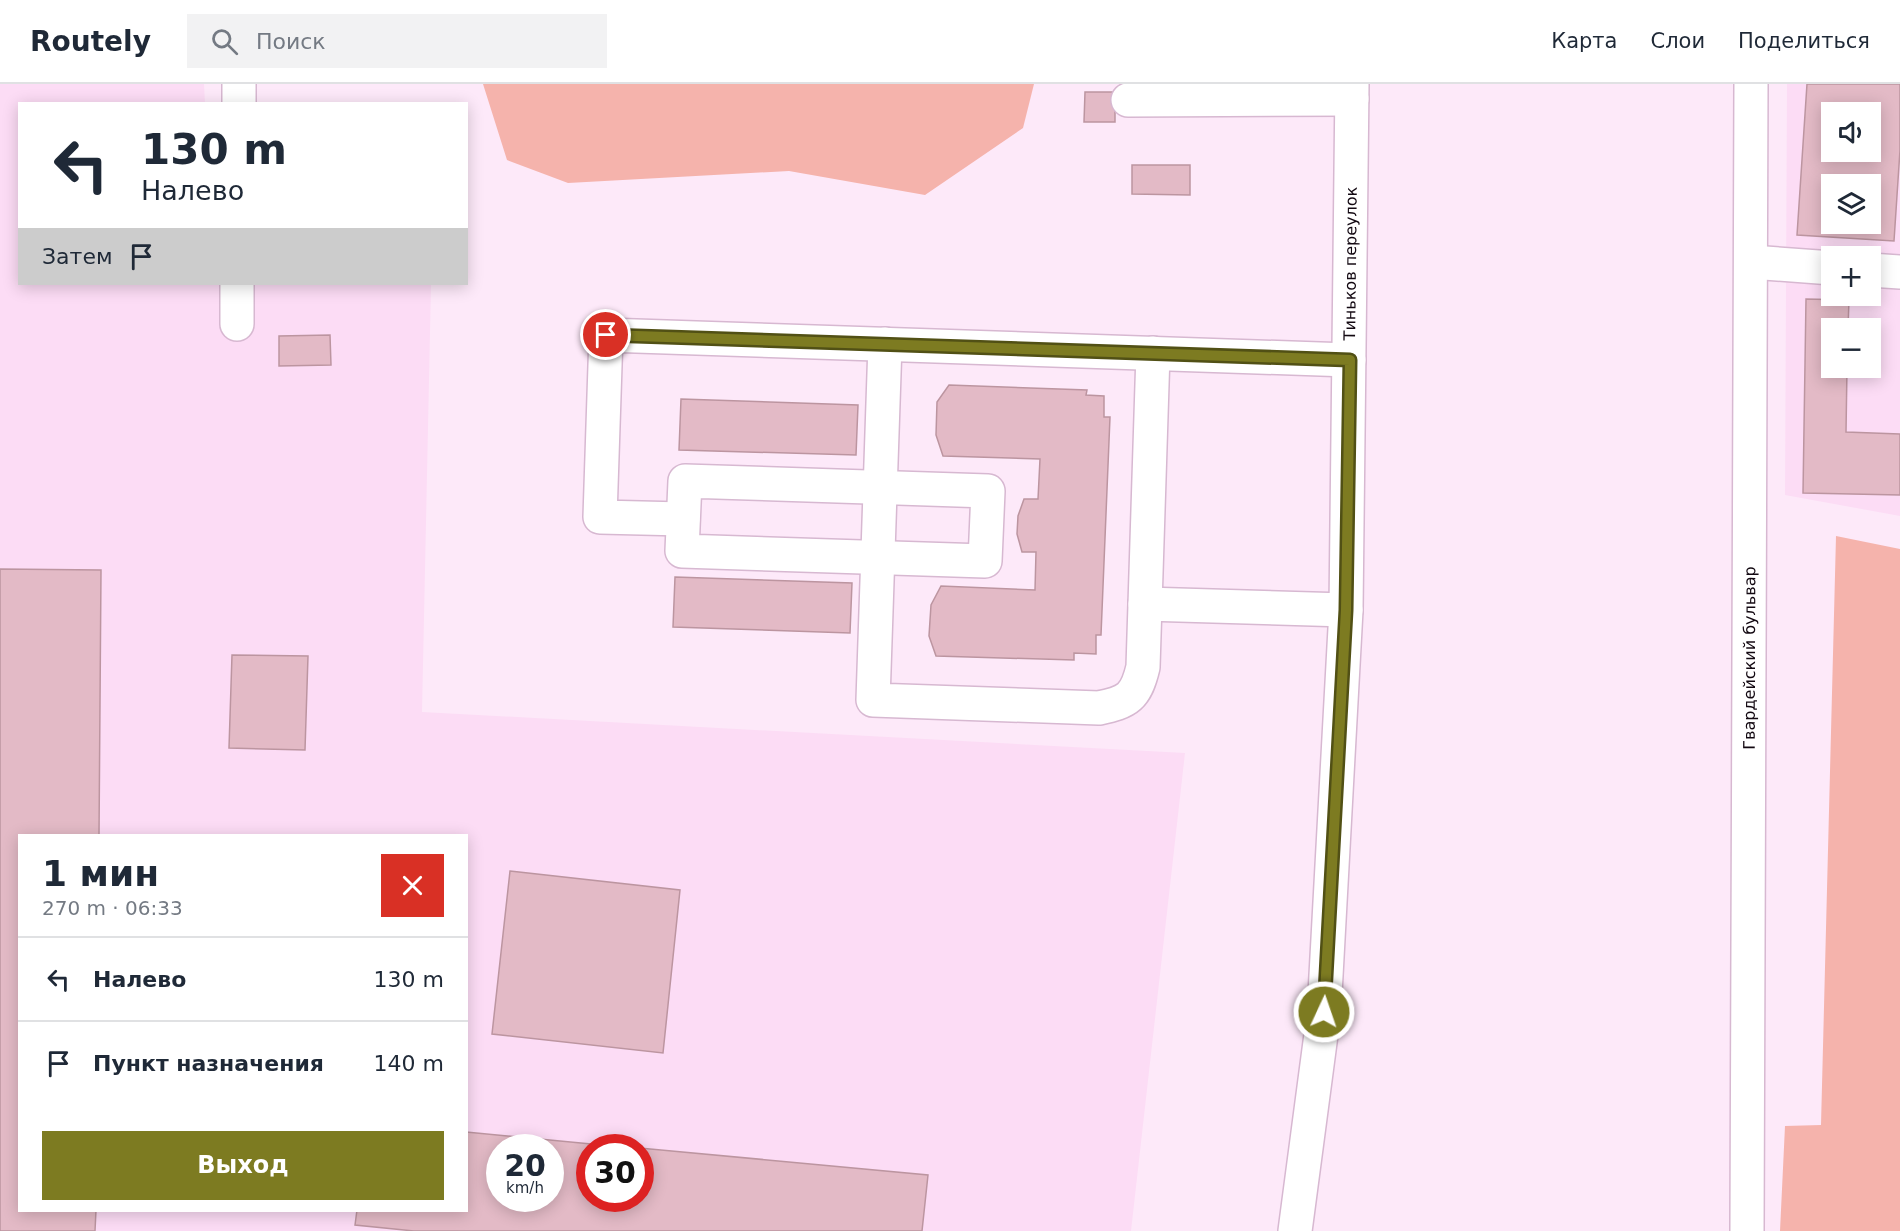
<!DOCTYPE html>
<html lang="ru">
<head>
<meta charset="utf-8">
<style>
	:root { --surface:#fff; --page:#f2f2f3; --text:#1f2937; --muted:#747a83; --line:#e0e1e3; --accent:#7d7b21 }
	body { margin:0; font-family:"DejaVu Sans",sans-serif; background:var(--page); color:var(--text); height:100vh; display:flex; flex-direction:column; font-size:22px; white-space:nowrap }
	* { box-sizing:border-box; margin:0 }
	p { font-size:20px; color:var(--muted) }
	.icon { flex:none; width:33px; height:33px; fill:none; stroke:currentColor; stroke-width:2; stroke-linecap:round; stroke-linejoin:round }
	.map { position:relative; flex:1; overflow:hidden }
	.panel { position:absolute; left:18px; top:750px; width:450px; height:378px; display:flex; flex-direction:column; background:var(--surface); border-radius:0px; box-shadow:0 3px 15px #0003 }
	.panel>* { flex:none }
	.top-card { position:absolute; left:18px; top:18px; width:450px; height:183px; border-radius:0px; box-shadow:0 3px 15px #0003; background:#fff; color:var(--text); overflow:hidden }
	.tools { position:absolute; left:1821px; top:18px; display:grid; gap:12px }
	.tools a { display:grid; place-items:center; width:60px; height:60px; border-radius:0px; background:var(--surface); box-shadow:0 3px 15px #0003; font-size:30px }
	.speed { position:absolute; left:486px; top:1050px; display:flex; gap:12px; font-size:30px; font-weight:700; text-align:center }
	.speed>* { display:grid; place-content:center; width:78px; height:78px; border-radius:50%; background:var(--surface); box-shadow:0 3px 15px #0003; line-height:1 }
	.speed small { font-size:15px; font-weight:400 }
	.speed .limit { border:9px solid #d22; background:#fff; color:#111 }
	.pin { position:absolute; display:grid; place-items:center; width:51px; height:51px; color:#fff; margin:-26px; border:3px solid #fff; border-radius:50%; box-shadow:0 2px 6px #0007 }
	.me { position:absolute; width:66px; margin:-33px; rotate:3deg; stroke-linejoin:round; filter:drop-shadow(0 0 4px #0008) }
	.turn { display:flex; align-items:center; gap:21px; height:126px; padding:0 24px; font-size:27px }
	.turn .icon { width:78px; height:78px; stroke-width:2.5 }
	.turn b { display:block; font-size:42px; line-height:51px }
	.then { display:flex; align-items:center; height:57px; padding:0 24px; background:#0003; gap:12px; font-size:22px }
	.round { display:grid; place-items:center; flex:none; width:63px; height:63px; border-radius:0px; background:var(--page) }
	.headline { display:flex; align-items:center; justify-content:space-between; height:102px; padding:0 24px }
	h1 { font-size:36px; font-weight:800; line-height:45px }
	.primary-button { display:flex; gap:12px; margin-top:auto; padding:12px 24px }
	.primary-button a { flex:1; height:69px; border-radius:0px; background:var(--accent); color:#fff; font-size:24px; font-weight:800; line-height:69px; text-align:center }
	ul { padding:0; list-style:none }
	li { display:flex; align-items:center; gap:18px; height:84px; padding:0 24px; border-top:2px solid var(--line) }
	li div { flex:1 }
	li b { display:block; font-size:22px }
	li em { font-style:normal }
	header { display:flex; align-items:center; gap:36px; box-sizing:border-box; height:84px; padding:0 30px; background:var(--surface); border-bottom:2px solid var(--line) }
	header strong { font-size:28px }
	nav { display:flex; gap:33px; margin-inline-start:auto; font-size:21px }
	.search { width:420px; height:54px; background:var(--page); display:flex; align-items:center; gap:15px; box-sizing:border-box; padding:0 21px; border-radius:0px; color:var(--muted); font-size:22px }
	.map>svg:first-child { display:block }
	.built { fill:#fcdcf5; fill-rule:evenodd }
	.green { fill:#f5b3ac }
	.building { fill:#e3bac6; stroke:#bc95a0; stroke-width:1.5; fill-rule:evenodd }
	.lines { fill:none; stroke-linecap:round; stroke-linejoin:round }
	.minor-casing { stroke:#d7b8d1; stroke-width:36 }
	.minor { stroke:#fff; stroke-width:33 }
	.route-casing { stroke:#515015; stroke-width:15 }
	.route { stroke:#7d7b21; stroke-width:10 }
	.labels { text-anchor:middle; stroke-width:4.5; stroke-linejoin:round; paint-order:stroke }
	.street-label { font-size:16px; fill:#120811; stroke:#fde9f9 }
</style>
</head>
<body>
<header>
<strong>Routely</strong>
<div class="search"><svg class="icon" aria-label="search" viewBox="0 0 24 24"><circle cx="10" cy="10" r="6"/><path d="M15 15l6 6"/></svg>Поиск</div>
<nav><a>Карта</a><a>Слои</a><a>Поделиться</a></nav>
</header>
<div class="map">
<svg width="1900" height="1147" viewBox="0 0 1900 1147">
	<rect width="100%" height="100%" fill="#fde9f9"/>
	<!-- built -->
	<path class="built" d="M0,0H204L205,19L20,20V200L431,201L422,628L1185,669L1131,1147H0ZM20,752H466V1126H20ZM500,1064H550V1114H500ZM590,1064H640V1114H590Z
		M1787,0H1900V432L1785,411ZM1832,28H1870V68H1832ZM1832,100H1870V140H1832ZM1832,172H1870V212H1832ZM1832,244H1870V284H1832Z"/>
	<!-- green -->
	<path class="green" d="M483,0H1034L1023,44L925,111L789,87L568,99L507,76Z
		M1836,452L1900,465V1147H1780L1785,1042L1821,1041Z"/>
	<!-- building -->
	<path class="building" d="M1807,0H1900V66L1894,157L1797,151ZM1832,28H1870V68H1832ZM1832,100H1870V140H1832Z
		M1085,8H1115V38H1084Z
		M1132,81H1190V111L1132,110Z
		M1806,215L1849,216L1848,244H1832V284H1847L1846,348L1900,350V411L1803,409Z
		M330,251L331,281L279,282V252Z
		M949,301L1087,306L1086,311L1104,312V333H1110L1101,551H1096V570L1074,569V576L936,572L929,552L931,521L941,502L1035,506L1036,468H1022L1017,450L1018,432L1024,415H1038L1040,375L943,372L936,351L937,318Z
		M681,315L858,321L856,371L679,366Z
		M0,485L101,486L99,752H20V1126H96L95,1147H0Z
		M675,493L852,499L850,549L673,543Z
		M232,571L308,572L305,666L229,664Z
		M510,787L680,806L663,969L492,950Z
		M466,1048L633,1064H590V1114H640V1064L928,1091L922,1147H414L355,1141L357,1126H466ZM500,1064H550V1114H500Z"/>
	<g class="lines">
		<defs>
			<g id="minor">
				<path d="M1128,16L1352,15"/>
				<path d="M239,20V0"/>
				<path d="M1751,178L1832,184"/>
				<path d="M1870,186L1900,188"/>
				<path d="M237,240V200"/>
				<path d="M885,260L873,616L1099,624C1128,618 1136,613 1143,583L1153,269"/>
				<path d="M685,397L988,407L985,477L682,467Z"/>
				<path d="M683,435L600,433L606,251L1349,276"/>
				<path d="M1145,520L1346,526"/>
				<path id="s1" d="M1295,1147L1324,928L1346,526L1352,0"/>
				<path id="s2" d="M1747,1147L1751,0"/>
			</g>
		</defs>
		<!-- minor casing -->
		<use href="#minor" class="minor-casing"/>
		<!-- minor -->
		<use href="#minor" class="minor"/>
	</g>
	<g class="lines">
		<defs>
			<path id="route" d="M606,251L1350,276L1346,526L1324,928"/>
		</defs>
		<!-- route casing -->
		<use href="#route" class="route-casing"/>
		<!-- route -->
		<use href="#route" class="route"/>
	</g>
	<g class="labels">
		<!-- street labels -->
		<g class="street-label">
			<text dy="6" stroke="none"><textPath href="#s1" startOffset="970">Тиньков переулок</textPath></text>
			<text dy="6" stroke="none"><textPath href="#s2" startOffset="573">Гвардейский бульвар</textPath></text>
		</g>
	</g>
</svg>
<div class="tools">
<a><svg class="icon" aria-label="sound" viewBox="0 0 24 24"><path d="M4 9h4l5-4v14l-5-4H4zM17 9q2 3 0 6"/></svg></a>
<a><svg class="icon" aria-label="layers" viewBox="0 0 24 24"><path d="M12 4l9 5-9 5-9-5zM3 14l9 5 9-5"/></svg></a>
<a>+</a>
<a>−</a>
</div>
<div class="speed"><div>20<small>km/h</small></div><div class="limit">30</div></div>
<div class="pin" style="left:606px;top:251px;background:#d93025"><svg class="icon" aria-label="arrive" viewBox="0 0 24 24"><path d="M6 21V4h12l-3 4 3 4H6"/></svg></div>
<svg class="me" style="left:1324px;top:928px" viewBox="-20 -20 40 40"><circle r="17" fill="#7d7b21" stroke="#fff" stroke-width="3"/><path d="M0-11L8 9 0 5-8 9z" fill="#fff"/></svg>
<div class="top-card">
<div class="turn"><svg class="icon" aria-label="left" viewBox="0 0 24 24"><path d="M17 20v-9H6M10 6l-5 5 5 5"/></svg><div><b>130 m</b>Налево</div></div>
<div class="then">Затем<svg class="icon" aria-label="arrive" viewBox="0 0 24 24"><path d="M6 21V4h12l-3 4 3 4H6"/></svg></div>
</div>
<section class="panel">
<div class="headline"><div><h1>1 мин</h1><p>270 m · 06:33</p></div><a class="round" style="background:#d93025;color:#fff"><svg class="icon" aria-label="close" viewBox="0 0 24 24"><path d="M6 6l12 12M18 6L6 18"/></svg></a></div>
<ul>
<li><svg class="icon" aria-label="left" viewBox="0 0 24 24"><path d="M17 20v-9H6M10 6l-5 5 5 5"/></svg><div><b>Налево</b></div><em>130 m</em></li>
<li><svg class="icon" aria-label="arrive" viewBox="0 0 24 24"><path d="M6 21V4h12l-3 4 3 4H6"/></svg><div><b>Пункт назначения</b></div><em>140 m</em></li>
</ul>
<div class="primary-button"><a>Выход</a></div>
</section>
</div>
</body>
</html>
